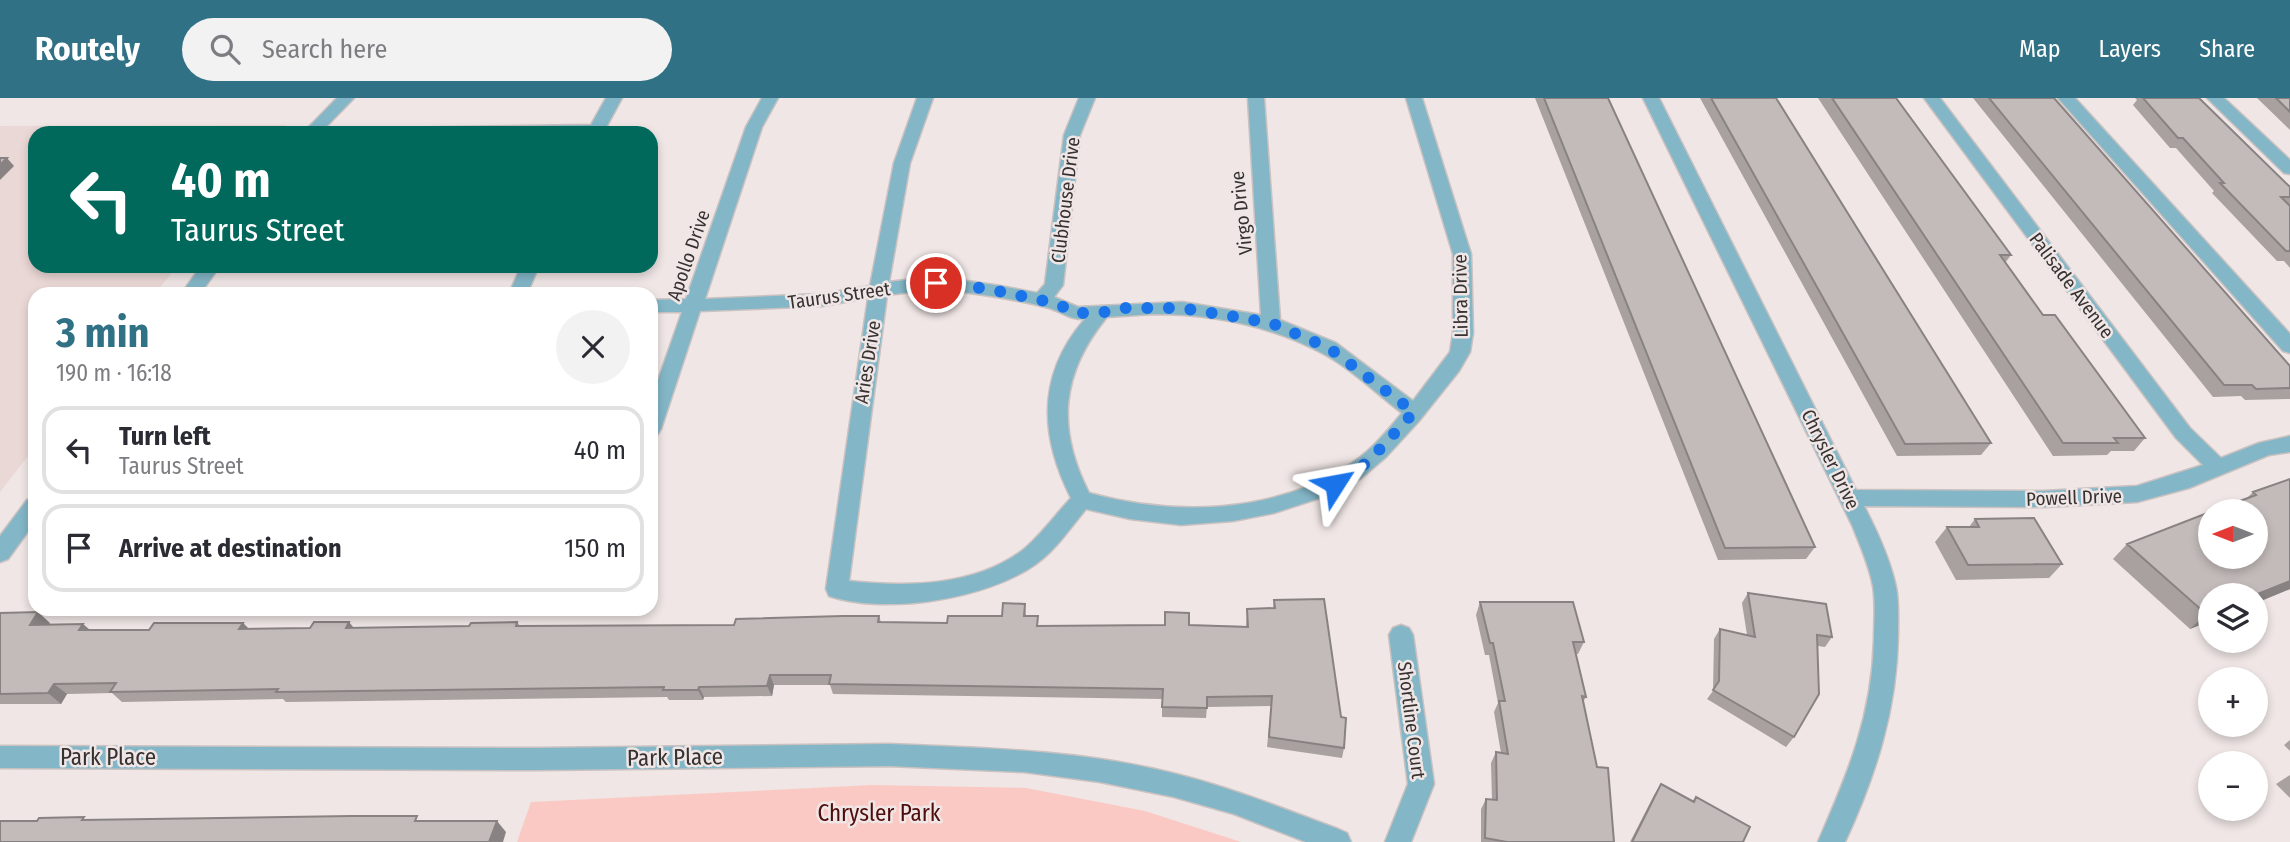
<!DOCTYPE html>
<html lang="en">
<head>
<meta charset="utf-8">
<style>
	:root { --surface:#fff; --page:#f2f2f3; --text:#2b2b33; --muted:#7c7c81; --line:#e1e1e2; --accent:#317185 }
	body { margin:0; font-family:"Fira Sans Condensed",sans-serif; background:var(--page); color:var(--text); height:100vh; display:flex; flex-direction:column; font-size:26px; white-space:nowrap }
	* { box-sizing:border-box; margin:0 }
	p { font-size:23px; color:var(--muted) }
	.icon { flex:none; width:38px; height:38px; fill:none; stroke:currentColor; stroke-width:2; stroke-linecap:round; stroke-linejoin:round }
	.map { position:relative; flex:1; overflow:hidden }
	.details { position:absolute; left:28px; top:189px; width:630px; height:329px; display:flex; flex-direction:column; background:var(--surface); border-radius:21px; box-shadow:0 4px 10px #0003 }
	.details>* { flex:none }
	.guide { position:absolute; left:28px; top:28px; width:630px; height:147px; border-radius:21px; box-shadow:0 4px 10px #0003; background:#00695c; color:#fff; overflow:hidden }
	.needle { width:46px; rotate:270deg }
	.buttons { position:absolute; left:2198px; top:401px; display:grid; gap:14px }
	.buttons a { display:grid; place-items:center; width:70px; height:70px; border-radius:50%; background:var(--surface); box-shadow:0 4px 10px #0003; font-size:35px }
	.pin { position:absolute; display:grid; place-items:center; width:60px; height:60px; color:#fff; margin:-30px; border:4px solid #fff; border-radius:50%; box-shadow:0 2px 7px #0007 }
	.me { position:absolute; width:77px; margin:-38px; rotate:56deg; stroke-linejoin:round; filter:drop-shadow(0 0 5px #0008) }
	.turn { display:flex; align-items:center; gap:24px; height:147px; padding:0 28px; font-size:32px }
	.turn .icon { width:91px; height:91px; stroke-width:2.5 }
	.turn b { display:block; font-size:49px; line-height:60px }
	.round { display:grid; place-items:center; flex:none; width:74px; height:74px; border-radius:37px; background:var(--page) }
	.headline { display:flex; align-items:center; justify-content:space-between; height:119px; padding:0 28px }
	h1 { font-size:42px; font-weight:700; line-height:52px; color:var(--accent) }
	ul { padding:0; list-style:none }
	li { display:flex; align-items:center; gap:21px; height:88px; margin:0 14px 10px; padding:0 14px; border:4px solid var(--line); border-radius:21px }
	li div { flex:1 }
	li b { display:block; font-size:26px }
	li em { font-style:normal }
	header { display:flex; align-items:center; gap:42px; box-sizing:border-box; height:98px; padding:0 35px; background:var(--accent); color:#fff }
	header strong { font-size:33px }
	nav { display:flex; gap:38px; margin-inline-start:auto; font-size:24px }
	.search { width:490px; height:63px; background:var(--page); display:flex; align-items:center; gap:18px; box-sizing:border-box; padding:0 24px; border-radius:38px; color:var(--muted); font-size:26px }
	.map>svg:first-child { display:block }
	.built { fill:#ead8d6 }
	.green { fill:#fbc9c3 }
	.lines { fill:none; stroke-linecap:round; stroke-linejoin:round }
	.minor-casing { stroke:#cac2c1; stroke-width:3 }
	.minor { fill:#83b6c7; fill-rule:evenodd }
	.wall { fill:#a8a19f }
	.shaded-wall { fill:#888382 }
	.building { fill:#c3bbb9; stroke:#888382; stroke-width:2 }
	.route { stroke:#1a73e8; stroke-width:12; stroke-dasharray:0 21.6 }
	.labels { text-anchor:middle; stroke-width:5; stroke-linejoin:round; paint-order:stroke }
	.street-label { font-size:19px; fill:#363232; stroke:#efe6e5 }
	.near-street-label { font-size:23px; fill:#363232; stroke:#efe6e5 }
	.near-park-label { font-size:23px; fill:#4e0d0c; stroke:#efe6e5 }
</style>
</head>
<body>
<header>
<strong>Routely</strong>
<div class="search"><svg class="icon" aria-label="search" viewBox="0 0 24 24"><circle cx="10" cy="10" r="6"/><path d="M15 15l6 6"/></svg>Search here</div>
<nav><a>Map</a><a>Layers</a><a>Share</a></nav>
</header>
<div class="map">
<svg width="2290" height="744" viewBox="0 0 2290 744">
	<rect width="100%" height="100%" fill="#efe6e5"/>
	<!-- built -->
	<path class="built" d="M287,27L281,35H35V168H177L155,196H35V349L0,394V28Z"/>
	<!-- green -->
	<path class="green" d="M872,687L1026,690L1145,713L1241,744H517L531,704Z"/>
	<g class="lines">
		<defs>
			<path id="minor" d="M337,0H354L320,35H303Z
				M606,0H622L603,35H382L390,30L591,27Z
				M762,0H778L762,29L705,201L822,196L870,188L894,65L917,0H933L910,65L889,184C940,176 987,185 1037,195L1045,186L1064,37L1079,0H1095L1080,37L1063,187L1054,199L1078,209L1182,204L1261,217L1248,0H1264L1280,222L1336,245L1413,303L1450,254L1453,235V156L1406,0H1422L1471,156L1473,235L1470,254L1459,273L1419,323L1386,359L1360,381L1323,399L1274,415L1233,423L1181,427L1130,421L1086,411C1071,429 1056,452 1036,466C987,501 886,517 829,498L826,491L868,200L822,208L700,213L661,331L658,336L651,338V302L682,214H651V202L686,201L746,29ZM936,191C974,195 1012,200 1049,210C1062,214 1070,222 1085,221C1037,276 1039,337 1071,400C1055,417 1041,437 1023,452C974,489 907,489 849,483L887,197ZM1153,216C1211,216 1268,227 1320,254C1348,268 1377,296 1402,315C1385,336 1367,357 1344,370C1269,416 1172,418 1089,395C1056,330 1061,275 1107,219Z
				M1643,0H1659L1856,392L2044,393L2137,388L2203,367L2176,340L1924,0H1940L2190,330L2221,360L2259,345L2290,338V354L2269,357L2189,390L2137,404L2044,409L1864,408C1877,433 1890,461 1896,489C1899,504 1898,521 1898,537C1897,611 1876,677 1845,744H1818C1848,675 1872,619 1874,542C1874,525 1876,506 1873,488C1869,467 1860,447 1852,427Z
				M2058,0H2075L2290,236V255L2283,253Z
				M2207,0H2224L2290,62V76L2284,75Z
				M201,168H220L200,196H181Z
				M521,168H539L527,196H509Z
				M35,400V424L8,461L0,464V438L27,402Z
				M1401,527L1409,530L1413,537L1434,686L1411,744H1385L1408,686L1389,537L1393,530Z
				M889,646C985,650 1082,652 1176,676C1232,690 1284,711 1338,731L1347,735L1351,744H1306L1234,716L1174,699L1100,684L1024,674L889,668L537,672L0,670V648L537,650Z"/>
		</defs>
		<!-- minor casing -->
		<use href="#minor" class="minor-casing"/>
		<!-- minor -->
		<use href="#minor" class="minor"/>
	</g>
	<!-- wall -->
	<path class="wall" d="M1535,0H1608L1815,449L1806,461L1718,462Z
		M1700,0H1776L1991,345L1981,357L1897,358Z
		M1818,0H1896L2011,157L2005,165L2043,217L2145,340L2134,353H2111L2107,357L2053,358Z
		M1973,0H2054L2290,268V301L2245,302L2241,298L2213,299Z
		M2135,0H2199L2290,89V170L2284,163H2277L2212,95L2214,93L2176,50H2170L2133,7L2137,2Z
		M2257,0H2290V32Z
		M2290,381V491L2256,505V497L2210,523L2190,531L2113,461L2127,446L2247,400L2253,394Z
		M1975,421L2062,466L2049,480L1956,482L1935,444L1947,429H1969Z
		M1748,495L1832,539L1825,549L1818,548L1794,639L1786,649L1707,601L1713,593L1714,541L1720,531L1747,537L1742,505Z
		M1274,502L1344,650L1342,660L1267,649L1271,608L1207,609L1206,620L1162,619V601L833,596L830,587H774L772,598L704,599L703,602H669L667,599L286,604L283,601L122,604L112,595L67,596L61,606H0V515L50,525L49,526L91,532H149L243,525L249,531L469,528L517,524L520,528L734,527L879,518L881,524L947,525L1002,518L1025,506L1026,518L1039,528L1189,527L1246,528L1247,511L1273,510Z
		M1480,504L1584,544L1578,556H1575L1586,599L1583,604L1614,744H1481V711L1486,701L1492,702L1491,665L1496,654L1501,655L1494,614L1498,605L1489,557H1485L1476,517Z
		M2290,642V653L2284,647Z
		M2290,677V700L2276,686Z
		M1661,686L1692,703L1696,699L1743,744H1630L1654,697Z"/>
	<!-- shaded-wall -->
	<path class="shaded-wall" d="M7,60L14,68L0,82V67Z
		M2290,483V491L2256,505V497Z
		M38,514L50,525L42,537L30,527Z
		M2210,515V523L2190,531L2206,516Z
		M349,524L358,535L346,530Z
		M243,525L253,535L239,531Z
		M83,526L95,536L79,532Z
		M770,577L774,587L772,598L767,588Z
		M54,586L67,596L61,606L48,595Z
		M699,589L704,599L703,602L698,592Z
		M497,723L506,734L503,744H489Z"/>
	<!-- building -->
	<path class="building" d="M1544,0H1608L1815,449L1725,450Z
		M1711,0H1776L1991,345L1905,346Z
		M1832,0H1896L2011,157H2000L2043,217H2055L2145,340H2114L2118,345H2063Z
		M1989,0H2054L2290,268V290L2256,291L2252,287H2224Z
		M2143,0H2199L2290,89V99H2281L2290,108V153H2286L2220,85H2224L2183,40H2178Z
		M2276,0H2290V14Z
		M0,60H7L0,67Z
		M2290,381V483L2255,497H2210V515L2206,516L2127,446L2210,414V458H2256V413H2213L2256,397L2253,394Z
		M2034,420L2062,466L1968,467L1947,429H1979L1975,421Z
		M1748,495L1826,506L1832,539L1817,537L1819,596L1794,639L1713,592L1719,583L1720,531L1755,539Z
		M1324,501L1341,619L1346,620L1344,650L1269,639L1272,598L1207,599V610L1162,609L1163,591L829,586L831,577H770L767,588L699,589L698,592H663L664,589L276,594L278,591L110,594L116,585L54,586L48,595L0,596V515L38,514L30,527L83,526L79,532H149L154,525H243L239,531L310,530L314,524H349L346,530L469,528L471,525L517,524L516,528L734,527L736,521L843,518H879L878,524L947,525L948,518H1002L1003,505L1025,506L1024,518H1038L1037,528L1165,527V514L1189,515V527L1248,529L1247,511L1275,510L1274,502Z
		M1480,504H1573L1584,544H1573L1586,599L1582,598L1597,669L1608,670L1614,744H1507L1485,740L1486,701L1497,702L1496,654L1508,656L1499,603H1505L1493,545H1490Z
		M1661,686L1694,704L1696,699L1750,729L1743,744H1632Z
		M351,718H417L415,723H497L489,744H0V723H37L39,720L84,719L82,722Z"/>
	<g class="lines">
		<!-- route -->
		<path class="route" d="M936,185L989,191L1058,206L1075,215H1100L1123,210H1182L1271,225L1329,250L1414,314L1368,364L1335,386"/>
	</g>
	<g class="labels">
		<!-- street labels -->
		<g class="street-label">
			<text transform="translate(1065 102) rotate(-83)" y="7">Clubhouse Drive</text>
			<text transform="translate(1241 115) rotate(-96)" y="7">Virgo Drive</text>
			<text transform="translate(688 157) rotate(-71)" y="7">Apollo Drive</text>
			<text transform="translate(2072 187) rotate(53)" y="7">Palisade Avenue</text>
			<text transform="translate(839 197) rotate(-8)" y="7">Taurus Street</text>
			<text transform="translate(1460 198) rotate(-91)" y="7">Libra Drive</text>
			<text transform="translate(867 264) rotate(-81)" y="7">Aries Drive</text>
			<text transform="translate(1831 361) rotate(64)" y="7">Chrysler Drive</text>
			<text transform="translate(2074 399) rotate(-2)" y="7">Powell Drive</text>
			<text transform="translate(1412 622) rotate(83)" y="7">Shortline Court</text>
		</g>
		<!-- near-street labels -->
		<g class="near-street-label">
			<text x="108" y="667">Park Place</text>
			<text transform="translate(675 659) rotate(-1)" y="8">Park Place</text>
		</g>
		<!-- near-park labels -->
		<g class="near-park-label">
			<text x="879" y="723">Chrysler Park</text>
		</g>
	</g>
</svg>
<div class="buttons">
<a><svg class="needle" viewBox="-14 -14 28 28"><path d="M0-13l5 13h-10z" fill="#e53935"/><path d="M0 13l5-13h-10z" fill="#7c7c81"/></svg></a>
<a><svg class="icon" aria-label="layers" viewBox="0 0 24 24"><path d="M12 4l9 5-9 5-9-5zM3 14l9 5 9-5"/></svg></a>
<a>+</a>
<a>−</a>
</div>
<div class="pin" style="left:936px;top:185px;background:#d93025"><svg class="icon" aria-label="arrive" viewBox="0 0 24 24"><path d="M6 21V4h12l-3 4 3 4H6"/></svg></div>
<svg class="me" style="left:1335px;top:386px" viewBox="-20 -20 40 40"><path d="M0-17L14 15 0 8-14 15z" fill="#1a73e8" stroke="#fff" stroke-width="4"/></svg>
<div class="guide">
<div class="turn"><svg class="icon" aria-label="left" viewBox="0 0 24 24"><path d="M17 20v-9H6M10 6l-5 5 5 5"/></svg><div><b>40 m</b>Taurus Street</div></div>
</div>
<section class="details">
<div class="headline"><div><h1>3 min</h1><p>190 m · 16:18</p></div><a class="round"><svg class="icon" aria-label="close" viewBox="0 0 24 24"><path d="M6 6l12 12M18 6L6 18"/></svg></a></div>
<ul>
<li><svg class="icon" aria-label="left" viewBox="0 0 24 24"><path d="M17 20v-9H6M10 6l-5 5 5 5"/></svg><div><b>Turn left</b><p>Taurus Street</p></div><em>40 m</em></li>
<li><svg class="icon" aria-label="arrive" viewBox="0 0 24 24"><path d="M6 21V4h12l-3 4 3 4H6"/></svg><div><b>Arrive at destination</b></div><em>150 m</em></li>
</ul>
</section>
</div>
</body>
</html>
